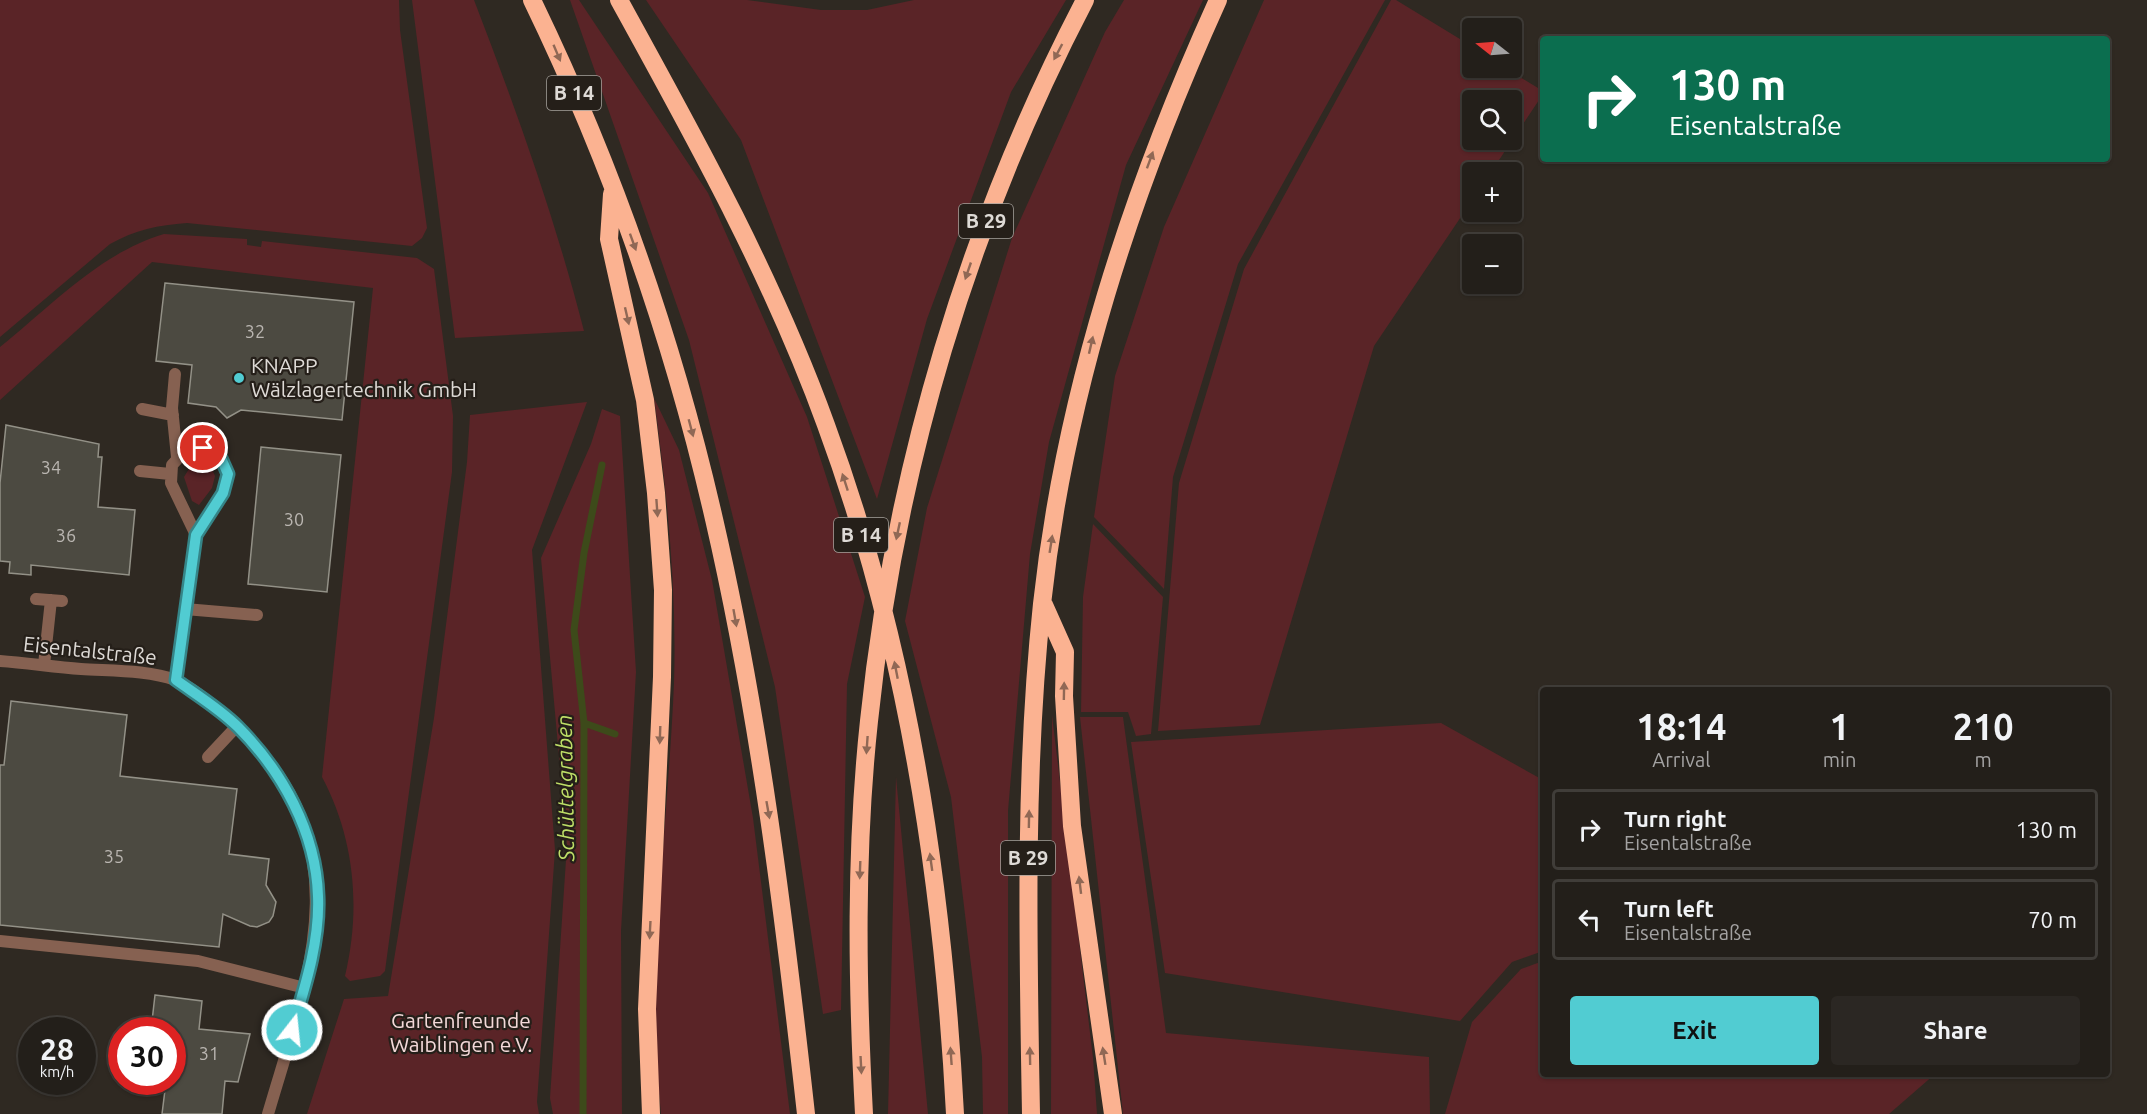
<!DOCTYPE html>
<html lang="en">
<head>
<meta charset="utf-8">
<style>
	:root { --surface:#231f1a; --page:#2b2723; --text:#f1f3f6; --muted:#a3a2a2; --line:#403d39; --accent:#51ccd2 }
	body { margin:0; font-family:Ubuntu,sans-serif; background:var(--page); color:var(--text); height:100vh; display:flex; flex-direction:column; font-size:22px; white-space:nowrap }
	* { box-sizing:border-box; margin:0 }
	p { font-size:20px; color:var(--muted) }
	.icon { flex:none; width:33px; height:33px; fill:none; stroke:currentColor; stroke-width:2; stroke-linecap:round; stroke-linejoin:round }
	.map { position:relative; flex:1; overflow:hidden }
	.sheet { position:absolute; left:1540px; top:687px; width:570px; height:390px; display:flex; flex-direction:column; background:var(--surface); border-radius:6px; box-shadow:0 2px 4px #0004,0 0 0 2px var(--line) }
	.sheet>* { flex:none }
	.hud { position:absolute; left:1540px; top:36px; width:570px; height:126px; border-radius:6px; box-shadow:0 2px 4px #0004,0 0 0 2px var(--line); background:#0b6e4f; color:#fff; overflow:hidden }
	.needle { width:39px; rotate:287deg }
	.buttons { position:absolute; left:1462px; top:18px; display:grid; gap:12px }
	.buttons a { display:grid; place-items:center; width:60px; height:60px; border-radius:6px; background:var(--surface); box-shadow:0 2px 4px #0004,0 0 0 2px var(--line); font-size:30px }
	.speed { position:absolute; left:18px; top:1017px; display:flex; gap:12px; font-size:30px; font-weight:700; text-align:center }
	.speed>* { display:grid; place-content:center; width:78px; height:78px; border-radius:50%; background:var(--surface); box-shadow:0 2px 4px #0004,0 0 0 2px var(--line); line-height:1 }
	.speed small { font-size:15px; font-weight:400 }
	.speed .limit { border:9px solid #d22; background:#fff; color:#111 }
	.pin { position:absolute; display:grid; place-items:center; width:51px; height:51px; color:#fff; margin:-26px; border:3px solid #fff; border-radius:50%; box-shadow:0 2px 6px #0007 }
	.me { position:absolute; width:66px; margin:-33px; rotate:16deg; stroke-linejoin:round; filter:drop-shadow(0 0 4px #0008) }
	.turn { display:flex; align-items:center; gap:21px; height:126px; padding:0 30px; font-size:27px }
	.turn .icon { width:78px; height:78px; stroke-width:2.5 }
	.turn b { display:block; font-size:42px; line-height:51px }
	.eta { display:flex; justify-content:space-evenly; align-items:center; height:102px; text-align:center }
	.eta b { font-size:36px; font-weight:700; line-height:42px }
	.cta { display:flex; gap:12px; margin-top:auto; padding:12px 30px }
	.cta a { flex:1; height:69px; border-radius:6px; background:var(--accent); color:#111; font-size:24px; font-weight:700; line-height:69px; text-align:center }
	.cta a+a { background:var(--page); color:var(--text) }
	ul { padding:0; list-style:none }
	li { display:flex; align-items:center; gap:18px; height:81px; margin:0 12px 9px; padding:0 18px; border:3px solid var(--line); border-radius:6px }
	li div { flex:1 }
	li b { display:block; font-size:22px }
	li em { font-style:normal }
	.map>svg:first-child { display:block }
	.green { fill:#5a2427; fill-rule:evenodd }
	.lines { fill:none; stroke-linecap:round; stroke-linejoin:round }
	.stream { stroke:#3d4a1a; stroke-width:7 }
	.building { fill:#4c4a41; stroke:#939187; stroke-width:1.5 }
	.lane { stroke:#866151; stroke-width:12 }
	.street { stroke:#866151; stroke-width:12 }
	.highway { stroke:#fbb291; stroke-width:18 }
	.oneway { fill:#906855 }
	.route-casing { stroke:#358588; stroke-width:15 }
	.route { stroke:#51ccd2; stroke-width:10 }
	.poi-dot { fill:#51ccd2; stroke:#251f19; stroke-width:2 }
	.labels { text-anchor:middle; stroke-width:4.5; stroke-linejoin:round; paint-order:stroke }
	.number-label { font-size:18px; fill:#bab6b1 }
	.shield { fill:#251f19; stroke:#a6a29d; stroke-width:1.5 }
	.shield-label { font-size:20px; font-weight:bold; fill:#dedad6 }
	.poi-label { font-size:21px; fill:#dedad6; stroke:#251f19; text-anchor:start }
	.street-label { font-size:21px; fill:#dedad6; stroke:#251f19 }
	.park-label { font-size:21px; fill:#f4d9d9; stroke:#251f19 }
	.water-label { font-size:22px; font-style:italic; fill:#bede67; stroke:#251f19 }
</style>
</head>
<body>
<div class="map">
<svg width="2147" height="1114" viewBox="0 0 2147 1114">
	<rect width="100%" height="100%" fill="#2f2922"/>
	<!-- green -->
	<path class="green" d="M0,0H399L400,30L427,228L422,238L412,246L187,223C158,225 135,230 110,244L0,337Z
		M412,0H474C516,109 555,218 584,331L455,338Z
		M570,0H579L708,193L807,417L865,597L847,684L841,1010L823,1014L775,687L689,340Z
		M646,0H747L821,10H867L914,0H1066L1011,92L927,319L877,499L741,140Z
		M1124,0H1203L1126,165L1049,442L1030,554L1008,811V1114H983L982,1057L951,797L905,621L927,508L1012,238L1105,32Z
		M1264,0H1385L1238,264L1173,477L1164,589L1094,517L1115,376L1164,227Z
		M1391,0H1396L1473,47V68H1505L1543,91V94L1491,172H1473V199L1374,346L1260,725L1158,731L1179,483L1244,269ZM1473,100H1512V140H1473Z
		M164,234L247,239V245L261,247L262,241L417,258L434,269L453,416L452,472L385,971L380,976L350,981L345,976C361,909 355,839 322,777L373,288L152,262L0,400V347C51,306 100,253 164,234Z
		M654,398L679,450L712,580L753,818L790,1114H661C646,971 668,826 674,683C677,588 667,493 654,398Z
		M587,402L532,550L555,850L537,1102L539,1114H307L344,999L388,996L434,718L467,462L470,415Z
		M602,409L620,416L636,672L621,931L622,1114H553L550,1098L567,845L541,558L591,444Z
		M201,463L211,467L215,476L212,488L199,505L192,501L184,477L192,464Z
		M1093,524L1163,597L1151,734L1136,736L1128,712H1081L1083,597Z
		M1052,715L1093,1058L1097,1114H1051Z
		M1080,717H1123L1166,1033L1429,1057L1430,1114H1123Z
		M1441,723L1543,780V951L1512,962L1460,1021L1165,973L1131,742Z
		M896,777L928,1114H888Z
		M1543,961L1544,1074H1935L1889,1114H1445L1472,1022L1521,969Z"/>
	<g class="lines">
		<!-- stream -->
		<path class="stream" d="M584,723L615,734
			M583,1114L584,723L574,630L584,553L602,465"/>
	</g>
	<!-- building -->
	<path class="building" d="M165,283L354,302L342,420L241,410L227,418L216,407L188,403L192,365L156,361Z
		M6,425L99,444L98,457H102L98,507L135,510L129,575L31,565V575L9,573L10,562L0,561V483Z
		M261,447L341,455L327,592L248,584Z
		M11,701L127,715L120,776L237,789L229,854L269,859L266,885L276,902L273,916L269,922L257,927L250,926L223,914L219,947L0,925V765H4Z
		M155,995L202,1001L199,1029L250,1034L238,1082L225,1081L222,1114H162L166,1082H172V1030H151Z"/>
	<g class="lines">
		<!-- lane -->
		<path class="lane" d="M175,374L172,408L177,457
			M142,409L173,415
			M140,471L170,474
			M36,599L62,601
			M185,609L257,615
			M44,665L51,600
			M176,680L196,535L223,493L228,474L225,465L212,451L193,448L185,451L172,465L171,483L196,535
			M208,757L237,726
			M0,941L198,961L305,988"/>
		<!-- street -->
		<path class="street" d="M0,661C27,663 54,667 81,669C109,671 149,670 175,680C199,690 235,724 253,743C360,859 306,983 268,1114"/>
		<!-- highway -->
		<path class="highway" d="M532,0C612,165 673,340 714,519C759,714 784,915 806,1114
			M619,0C695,138 772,276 826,425C907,644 943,881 955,1114
			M612,194L609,239L645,400L656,493L663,590L662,677L647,1009L651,1114
			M1044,605L1065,652L1064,696L1072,826L1113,1114
			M864,1114C857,983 855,851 869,721C895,469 968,224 1085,0
			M1031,1114C1028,944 1024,773 1042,604C1065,393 1131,192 1218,0"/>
	</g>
	<!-- one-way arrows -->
	<defs><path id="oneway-solid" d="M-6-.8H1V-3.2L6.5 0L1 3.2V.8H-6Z" transform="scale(1.5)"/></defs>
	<g class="oneway">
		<use href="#oneway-solid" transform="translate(1058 52) rotate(118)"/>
		<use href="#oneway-solid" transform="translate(557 53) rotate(67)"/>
		<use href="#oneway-solid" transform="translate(1150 160) rotate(-70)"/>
		<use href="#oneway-solid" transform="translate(633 242) rotate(70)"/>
		<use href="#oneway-solid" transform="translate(968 271) rotate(109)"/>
		<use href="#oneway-solid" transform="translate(627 316) rotate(77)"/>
		<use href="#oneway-solid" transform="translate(1091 345) rotate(-77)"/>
		<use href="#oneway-solid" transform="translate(691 428) rotate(75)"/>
		<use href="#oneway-solid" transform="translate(845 482) rotate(-108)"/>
		<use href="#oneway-solid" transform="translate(657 508) rotate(86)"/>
		<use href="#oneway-solid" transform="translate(898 531) rotate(102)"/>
		<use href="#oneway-solid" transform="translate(1051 544) rotate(-81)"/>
		<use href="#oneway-solid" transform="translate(735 618) rotate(80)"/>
		<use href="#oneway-solid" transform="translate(896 670) rotate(-101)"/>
		<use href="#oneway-solid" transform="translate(1064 691) rotate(-89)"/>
		<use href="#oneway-solid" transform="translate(660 735) rotate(92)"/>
		<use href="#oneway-solid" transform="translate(867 745) rotate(94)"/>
		<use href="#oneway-solid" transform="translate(768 810) rotate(80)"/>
		<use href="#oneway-solid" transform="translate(1029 819) rotate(-89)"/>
		<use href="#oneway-solid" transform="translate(931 862) rotate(-98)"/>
		<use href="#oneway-solid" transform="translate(860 870) rotate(92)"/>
		<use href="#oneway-solid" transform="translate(1080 885) rotate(-97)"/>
		<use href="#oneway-solid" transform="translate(650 930) rotate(93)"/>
		<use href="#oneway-solid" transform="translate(951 1056) rotate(-94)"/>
		<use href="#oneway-solid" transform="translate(1030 1056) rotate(-91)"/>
		<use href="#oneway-solid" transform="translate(1104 1056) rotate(-99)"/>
		<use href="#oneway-solid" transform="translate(861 1065) rotate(87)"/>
	</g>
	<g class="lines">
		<defs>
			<path id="route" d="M203,448L220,456L228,474L223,493L196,535L176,680C197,695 220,709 238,727C282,771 316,832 318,896C320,941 305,987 292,1030"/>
		</defs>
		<!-- route casing -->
		<use href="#route" class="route-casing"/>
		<!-- route -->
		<use href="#route" class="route"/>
	</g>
	<!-- markers -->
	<circle class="poi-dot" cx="239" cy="378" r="6"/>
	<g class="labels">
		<!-- number labels -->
		<g class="number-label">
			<text x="255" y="338">32</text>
			<text x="51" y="474">34</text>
			<text x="294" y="526">30</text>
			<text x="66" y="542">36</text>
			<text x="114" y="863">35</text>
			<text x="209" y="1060">31</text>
		</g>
		<!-- shield labels -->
		<g class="shield">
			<rect x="547" y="76" width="54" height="34" rx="4.5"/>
			<rect x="959" y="204" width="54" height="34" rx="4.5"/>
			<rect x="834" y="518" width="54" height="34" rx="4.5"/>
			<rect x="1001" y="841" width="54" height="34" rx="4.5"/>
		</g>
		<g class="shield-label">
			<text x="574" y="100">B 14</text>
			<text x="986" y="228">B 29</text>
			<text x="861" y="542">B 14</text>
			<text x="1028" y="865">B 29</text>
		</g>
		<!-- poi labels -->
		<g class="poi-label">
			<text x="251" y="373">KNAPP<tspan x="251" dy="24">Wälzlagertechnik GmbH</tspan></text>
		</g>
		<!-- street labels -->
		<g class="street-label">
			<text transform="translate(90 651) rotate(6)" y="7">Eisentalstraße</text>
		</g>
		<!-- park labels -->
		<g class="park-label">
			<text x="461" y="1028">Gartenfreunde<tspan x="461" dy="24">Waiblingen e.V.</tspan></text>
		</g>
		<!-- water labels -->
		<g class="water-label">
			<text transform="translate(565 788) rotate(-91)" y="8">Schüttelgraben</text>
		</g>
	</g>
</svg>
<div class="buttons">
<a><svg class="needle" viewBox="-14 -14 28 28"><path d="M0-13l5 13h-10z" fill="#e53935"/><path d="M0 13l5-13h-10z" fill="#a3a2a2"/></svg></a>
<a><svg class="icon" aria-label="search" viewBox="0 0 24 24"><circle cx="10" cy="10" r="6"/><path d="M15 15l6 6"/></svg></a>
<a>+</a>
<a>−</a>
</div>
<div class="speed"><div>28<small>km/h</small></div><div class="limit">30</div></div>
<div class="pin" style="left:203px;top:448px;background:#d93025"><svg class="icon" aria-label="arrive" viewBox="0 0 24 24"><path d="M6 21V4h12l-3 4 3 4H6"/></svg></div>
<svg class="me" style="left:292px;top:1030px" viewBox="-20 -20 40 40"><circle r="17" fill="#51ccd2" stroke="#fff" stroke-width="3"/><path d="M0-11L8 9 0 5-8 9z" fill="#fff"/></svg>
<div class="hud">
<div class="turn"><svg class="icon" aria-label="right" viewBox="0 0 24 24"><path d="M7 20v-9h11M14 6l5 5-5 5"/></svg><div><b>130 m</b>Eisentalstraße</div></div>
</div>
<section class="sheet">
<div class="eta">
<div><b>18:14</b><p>Arrival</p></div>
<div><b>1</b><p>min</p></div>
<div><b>210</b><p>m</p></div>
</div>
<ul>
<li><svg class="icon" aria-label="right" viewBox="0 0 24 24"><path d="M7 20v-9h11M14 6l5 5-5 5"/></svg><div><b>Turn right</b><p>Eisentalstraße</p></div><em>130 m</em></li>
<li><svg class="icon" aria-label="left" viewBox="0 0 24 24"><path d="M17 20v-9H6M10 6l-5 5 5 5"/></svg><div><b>Turn left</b><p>Eisentalstraße</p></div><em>70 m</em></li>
</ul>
<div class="cta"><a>Exit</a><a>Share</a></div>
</section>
</div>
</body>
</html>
